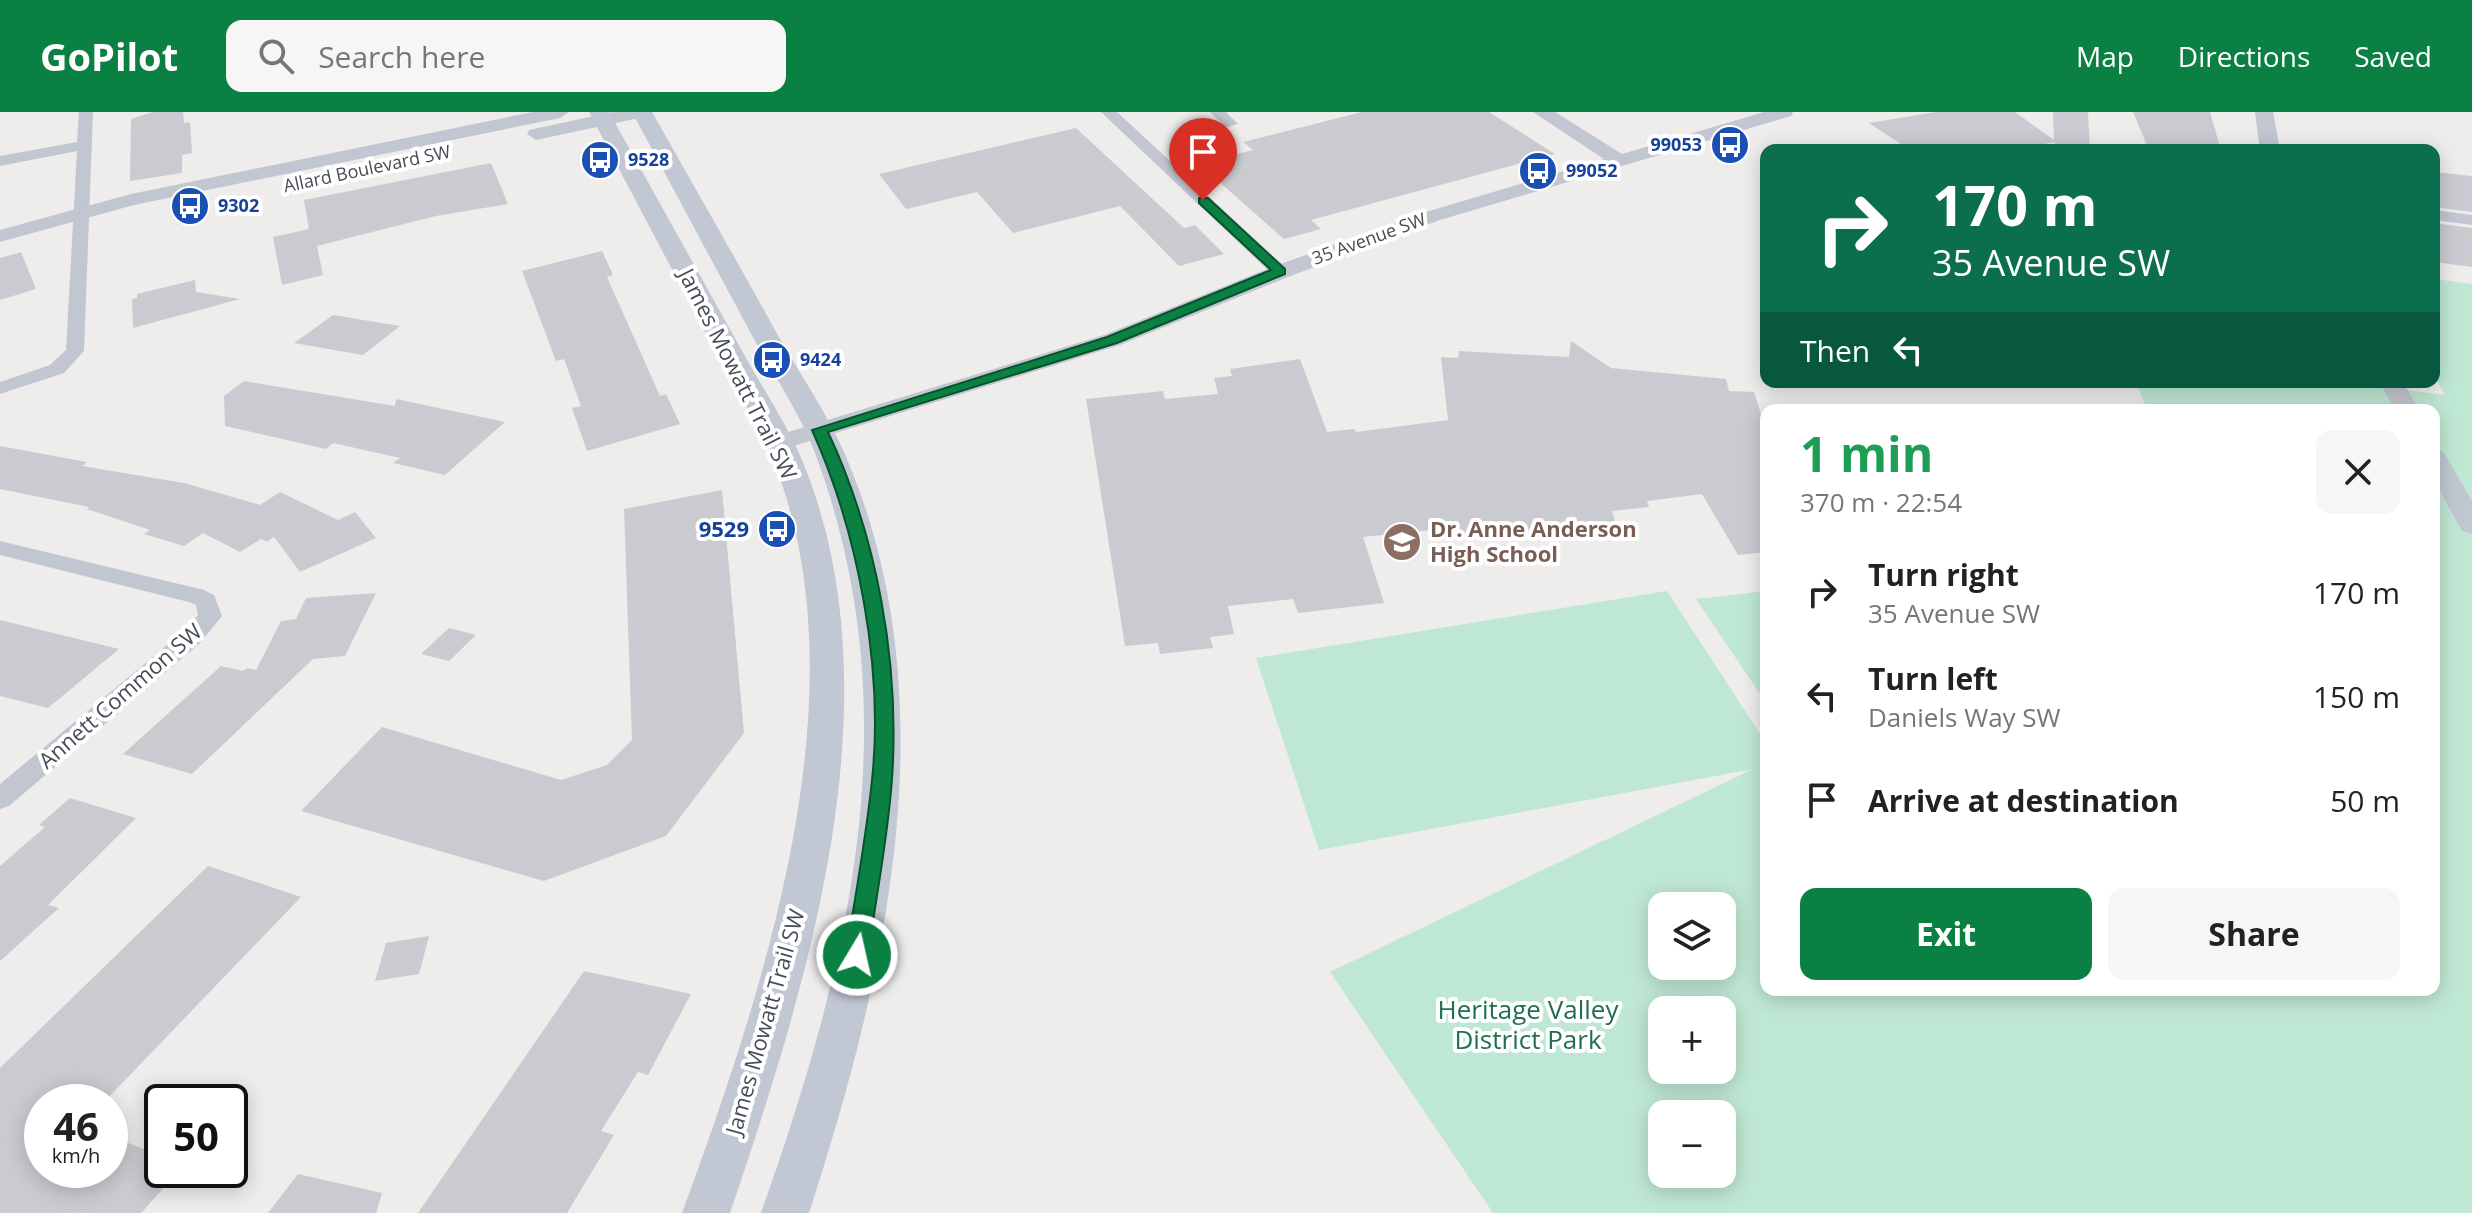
<!DOCTYPE html>
<html lang="en">
<head>
<meta charset="utf-8">
<style>
	:root { --surface:#fff; --page:#f6f6f6; --text:#222; --muted:#767676; --accent:#0b8043 }
	body { margin:0; font-family:"Open Sans",sans-serif; background:var(--page); color:var(--text); height:100vh; display:flex; flex-direction:column; font-size:30px; white-space:nowrap }
	* { box-sizing:border-box; margin:0 }
	p { font-size:26px; color:var(--muted) }
	.icon { flex:none; width:44px; height:44px; fill:none; stroke:currentColor; stroke-width:2; stroke-linecap:round; stroke-linejoin:round }
	.map { position:relative; flex:1; overflow:hidden }
	.panel { position:absolute; left:1760px; top:292px; width:680px; height:592px; display:flex; flex-direction:column; background:var(--surface); border-radius:16px; box-shadow:0 4px 20px #0003 }
	.panel>* { flex:none }
	.hud { position:absolute; left:1760px; top:32px; width:680px; height:244px; border-radius:16px; box-shadow:0 4px 20px #0003; background:#0b6e4f; color:#fff; overflow:hidden }
	.controls { position:absolute; left:1648px; top:780px; display:grid; gap:16px }
	.controls a { display:grid; place-items:center; width:88px; height:88px; border-radius:16px; background:var(--surface); box-shadow:0 4px 20px #0003; font-size:40px }
	.speed { position:absolute; left:24px; top:972px; display:flex; gap:16px; font-size:40px; font-weight:700; text-align:center }
	.speed>* { display:grid; place-content:center; width:104px; height:104px; border-radius:50%; background:var(--surface); box-shadow:0 4px 20px #0003; line-height:1 }
	.speed small { font-size:20px; font-weight:400 }
	.speed .limit { border:4px solid #111; border-radius:12px; background:#fff; color:#111 }
	.pin { position:absolute; display:grid; place-items:center; width:68px; height:68px; color:#fff; margin:-82px -34px; border-radius:50% 50% 50% 0; rotate:-45deg; box-shadow:0 0 8px #0007 }
	.pin .icon { rotate:45deg }
	.me { position:absolute; width:88px; margin:-44px; rotate:9deg; stroke-linejoin:round; filter:drop-shadow(0 0 6px #0008) }
	.turn { display:flex; align-items:center; gap:28px; height:168px; padding:0 40px; font-size:36px }
	.turn .icon { width:104px; height:104px; stroke-width:2.5 }
	.turn b { display:block; font-size:56px; line-height:68px }
	.then { display:flex; align-items:center; height:76px; padding:0 40px; background:#0003; gap:16px; font-size:30px }
	.round { display:grid; place-items:center; flex:none; width:84px; height:84px; border-radius:16px; background:var(--page) }
	.head { display:flex; align-items:center; justify-content:space-between; height:136px; padding:0 40px }
	h1 { font-size:48px; font-weight:700; line-height:60px; color:#1e9e55 }
	.primary-button { display:flex; gap:16px; margin-top:auto; padding:16px 40px }
	.primary-button a { flex:1; height:92px; border-radius:16px; background:var(--accent); color:#fff; font-size:32px; font-weight:700; line-height:92px; text-align:center }
	.primary-button a+a { background:var(--page); color:var(--text) }
	ul { padding:0; list-style:none }
	li { display:flex; align-items:center; gap:24px; height:104px; padding:0 40px }
	li div { flex:1 }
	li b { display:block; font-size:30px }
	li em { font-style:normal }
	header { display:flex; align-items:center; gap:48px; box-sizing:border-box; height:112px; padding:0 40px; background:var(--accent); color:#fff }
	header strong { font-size:38px }
	nav { display:flex; gap:44px; margin-inline-start:auto; font-size:28px }
	.search { width:560px; height:72px; background:var(--page); display:flex; align-items:center; gap:20px; box-sizing:border-box; padding:0 28px; border-radius:16px; color:var(--muted); font-size:30px }
	.map>svg:first-child { display:block }
	.green { fill:#bfe8d4; fill-rule:evenodd }
	.building { fill:#cacbd0 }
	.lines { fill:none; stroke-linecap:round; stroke-linejoin:round }
	.minor { fill:#c1c6d0; fill-rule:evenodd }
	.tertiary { fill:#c1c6d0; fill-rule:evenodd }
	.secondary { fill:#c1c7d3; fill-rule:evenodd }
	.route { fill:#0b8043; stroke:#07532c; stroke-width:2 }
	.labels { text-anchor:middle; stroke-width:8; stroke-linejoin:round; paint-order:stroke }
	.far-transit-label { font-size:18px; font-weight:bold; fill:#164399; stroke:#fff; text-anchor:start }
	.far-street-label { font-size:18px; fill:#474d57; stroke:#fff }
	.street-label { font-size:22px; fill:#474d57; stroke:#fff }
	.transit-label { font-size:22px; font-weight:bold; fill:#164399; stroke:#fff; text-anchor:end }
	.education-label { font-size:22px; font-weight:bold; fill:#785e54; stroke:#fff; text-anchor:start }
	.near-park-label { font-size:26px; fill:#216f53; stroke:#fff }
</style>
</head>
<body>
<header>
<strong>GoPilot</strong>
<div class="search"><svg class="icon" aria-label="search" viewBox="0 0 24 24"><circle cx="10" cy="10" r="6"/><path d="M15 15l6 6"/></svg>Search here</div>
<nav><a>Map</a><a>Directions</a><a>Saved</a></nav>
</header>
<div class="map">
<svg width="2472" height="1101" viewBox="0 0 2472 1101">
	<rect width="100%" height="100%" fill="#efecec"/>
	<!-- green -->
	<path class="green" d="M2434,167L2472,172V1101H1493L1330,860L1753,657L1319,738L1256,546L1667,479L1766,631V878H2434V298H2147L2136,270H2343L2445,283L2434,264ZM1662,794H1722V854H1662ZM1662,898H1722V958H1662ZM1662,1002H1722V1062H1662Z
		M1766,479V591L1696,487Z"/>
	<!-- building -->
	<path class="building" d="M153,0H183L184,11L190,10L192,41L182,43V61L130,69L131,7Z
		M1362,0H1489L1555,42L1311,108L1321,117L1284,127L1199,52L1253,38L1243,30Z
		M1936,0H2015L2054,28L2053,0H2088L2090,38H2055V30L2011,38H1910L1869,11Z
		M2133,0H2210L2221,38H2149Z
		M1076,16L1184,116L1195,113L1224,142L1179,154L1120,94L1013,121L977,80L906,97L879,62Z
		M491,51L508,92L436,104L317,134L323,163L282,173L273,125L309,117L304,88Z
		M2434,60L2472,64V100L2434,95Z
		M2434,111L2472,116V155L2434,150Z
		M602,139L613,163L607,165L660,284L666,282L680,312L587,339L572,296L581,294L564,247L556,249L522,159Z
		M21,140L36,177L0,188V146Z
		M195,168L196,180L240,187L133,216L132,187L137,186V182Z
		M333,203L400,214L363,243L294,231Z
		M1571,229L1611,256L1726,267L1729,279L1754,280L1766,318V440L1738,443L1702,382L1647,389L1649,395L1612,399L1615,409L1559,415V418L1453,425L1450,416L1363,425L1384,491L1298,501L1293,487L1228,494L1234,522L1210,525L1213,536L1160,542L1158,531L1125,534L1086,287L1163,279L1165,287L1218,282L1214,266L1232,264L1230,257L1300,247L1327,320L1354,317L1356,320L1448,308L1441,245L1458,246L1459,239L1569,245Z
		M244,269L395,294L396,287L505,310L445,363L393,351L400,346L333,331L326,337L225,314L224,284Z
		M0,334L87,350L82,354L184,371L260,393L280,380L338,408L355,400L376,426L300,460L274,425L267,430L261,427L240,440L203,421L184,434L144,422L150,418L87,397L89,395L0,377Z
		M722,378L744,621L666,724L544,769L301,699L382,615L561,668L607,653L632,628L624,397Z
		M376,481L345,544L313,547L192,662L123,642L221,554L243,559L247,556L256,558L281,509L296,507L306,486Z
		M0,508L119,537L48,596L0,584Z
		M449,516L476,523L449,549L421,542Z
		M70,686L136,706L48,793L59,796L0,849V754L45,715L39,713Z
		M208,754L301,785L104,990H42V1058H110V1024L162,1044V1058H180L141,1101H0V956Z
		M429,824L419,862L375,869L386,831Z
		M584,859L691,882L648,963L638,960L601,1019L614,1023L567,1101H418Z
		M298,1062L382,1081L376,1101H268Z"/>
	<g class="lines">
		<!-- minor -->
		<path class="minor" d="M79,0H93L84,239L64,261L0,282V270L50,253L66,238L77,39L0,54V44L77,30Z
			M1101,0H1117L1286,156V164H1274Z
			M1210,0H1226L1238,12L1226,15Z
			M2434,98L2472,103V113L2434,108Z
			M0,429L204,478L214,483L222,504L200,531L9,694L0,697V672L184,519L198,503L196,493L189,490L0,443Z"/>
		<!-- tertiary -->
		<path class="tertiary" d="M533,0H569L560,6L134,93L0,130V118L131,82Z
			M613,0H648L639,6L536,28L527,22L529,18Z
			M1533,0H1555L1622,42L1764,0H1793L1791,4L1440,108L1288,165L1120,233L787,336H769L765,331L769,326L1104,223L1272,155L1426,100L1604,47Z
			M2255,0H2273L2280,38H2260Z
			M2379,270H2403L2419,298H2395Z
			M2434,337L2443,339L2472,389V422L2462,419L2434,368Z"/>
		<!-- secondary -->
		<path class="secondary" d="M589,0H609C653,79 697,158 741,237C761,274 786,310 802,348C900,584 807,873 730,1101H682C763,880 866,578 773,348C757,309 733,272 713,235C672,157 630,78 589,0Z
			M632,0H652C695,76 738,151 780,227C801,263 826,300 843,338C951,582 888,858 809,1101H761C850,849 912,601 815,341C800,302 775,265 755,229C714,153 673,76 632,0Z"/>
	</g>
	<!-- route -->
	<path class="route" d="M1199,86H1208L1285,157V162L1117,231L828,320C877,425 900,550 892,667C888,725 876,785 868,843L865,850H849L846,843C855,785 866,727 872,668C884,556 858,420 812,318L1107,225L1271,158L1199,91Z"/>
	<!-- icons -->
	<defs>
		<symbol id="bus-disc" viewBox="-11 -11 22 22"><circle r="9.5" fill="#1a4fb4" stroke="#fff"/><path d="M-5-6H5V4H4V6H2V4H-2V6H-4V4H-5ZM-3.5-4V0h7V-4ZM-3.5 1.2v1.5H-2V1.2ZM2 1.2v1.5H3.5V1.2Z" fill="#fff"/></symbol>
		<symbol id="school-disc" viewBox="-11 -11 22 22"><circle r="9.5" fill="#8d6e63" stroke="#fff"/><path d="M0-5L7-2L0 1L-7-2ZM-4 1L0 2.5L4 1V4Q0 6-4 4Z" fill="#fff"/></symbol>
	</defs>
	<g fill-rule="evenodd">
		<use href="#bus-disc" x="1708" y="11" width="44" height="44"/>
		<use href="#bus-disc" x="578" y="26" width="44" height="44"/>
		<use href="#bus-disc" x="1516" y="37" width="44" height="44"/>
		<use href="#bus-disc" x="168" y="72" width="44" height="44"/>
		<use href="#bus-disc" x="750" y="226" width="44" height="44"/>
		<use href="#bus-disc" x="755" y="395" width="44" height="44"/>
		<use href="#school-disc" x="1380" y="408" width="44" height="44"/>
	</g>
	<g class="labels">
		<!-- far-transit labels -->
		<g class="far-transit-label">
			<text x="1702" y="39" text-anchor="end">99053</text>
			<text x="628" y="54">9528</text>
			<text x="1566" y="65">99052</text>
			<text x="218" y="100">9302</text>
			<text x="800" y="254">9424</text>
		</g>
		<!-- far-street labels -->
		<g class="far-street-label">
			<text transform="translate(367 57) rotate(-12)" y="6">Allard Boulevard SW</text>
			<text transform="translate(1369 127) rotate(-20)" y="6">35 Avenue SW</text>
		</g>
		<!-- street labels -->
		<g class="street-label">
			<text transform="translate(738 262) rotate(63)" y="8">James Mowatt Trail SW</text>
			<text transform="translate(120 584) rotate(-41)" y="8">Annett Common SW</text>
			<text transform="translate(765 910) rotate(-74)" y="8">James Mowatt Trail SW</text>
		</g>
		<!-- transit labels -->
		<g class="transit-label">
			<text x="749" y="425">9529</text>
		</g>
		<!-- education labels -->
		<g class="education-label">
			<text x="1430" y="425">Dr. Anne Anderson<tspan x="1430" dy="25">High School</tspan></text>
		</g>
		<!-- near-park labels -->
		<g class="near-park-label">
			<text x="1528" y="907">Heritage Valley<tspan x="1528" dy="30">District Park</tspan></text>
		</g>
	</g>
</svg>
<div class="controls">
<a><svg class="icon" aria-label="layers" viewBox="0 0 24 24"><path d="M12 4l9 5-9 5-9-5zM3 14l9 5 9-5"/></svg></a>
<a>+</a>
<a>−</a>
</div>
<div class="speed"><div>46<small>km/h</small></div><div class="limit">50</div></div>
<div class="pin" style="left:1203px;top:88px;background:#d93025"><svg class="icon" aria-label="arrive" viewBox="0 0 24 24"><path d="M6 21V4h12l-3 4 3 4H6"/></svg></div>
<svg class="me" style="left:857px;top:843px" viewBox="-20 -20 40 40"><circle r="17" fill="#0b8043" stroke="#fff" stroke-width="3"/><path d="M0-11L8 9 0 5-8 9z" fill="#fff"/></svg>
<div class="hud">
<div class="turn"><svg class="icon" aria-label="right" viewBox="0 0 24 24"><path d="M7 20v-9h11M14 6l5 5-5 5"/></svg><div><b>170 m</b>35 Avenue SW</div></div>
<div class="then">Then<svg class="icon" aria-label="left" viewBox="0 0 24 24"><path d="M17 20v-9H6M10 6l-5 5 5 5"/></svg></div>
</div>
<section class="panel">
<div class="head"><div><h1>1 min</h1><p>370 m · 22:54</p></div><a class="round"><svg class="icon" aria-label="close" viewBox="0 0 24 24"><path d="M6 6l12 12M18 6L6 18"/></svg></a></div>
<ul>
<li><svg class="icon" aria-label="right" viewBox="0 0 24 24"><path d="M7 20v-9h11M14 6l5 5-5 5"/></svg><div><b>Turn right</b><p>35 Avenue SW</p></div><em>170 m</em></li>
<li><svg class="icon" aria-label="left" viewBox="0 0 24 24"><path d="M17 20v-9H6M10 6l-5 5 5 5"/></svg><div><b>Turn left</b><p>Daniels Way SW</p></div><em>150 m</em></li>
<li><svg class="icon" aria-label="arrive" viewBox="0 0 24 24"><path d="M6 21V4h12l-3 4 3 4H6"/></svg><div><b>Arrive at destination</b></div><em>50 m</em></li>
</ul>
<div class="primary-button"><a>Exit</a><a>Share</a></div>
</section>
</div>
</body>
</html>
